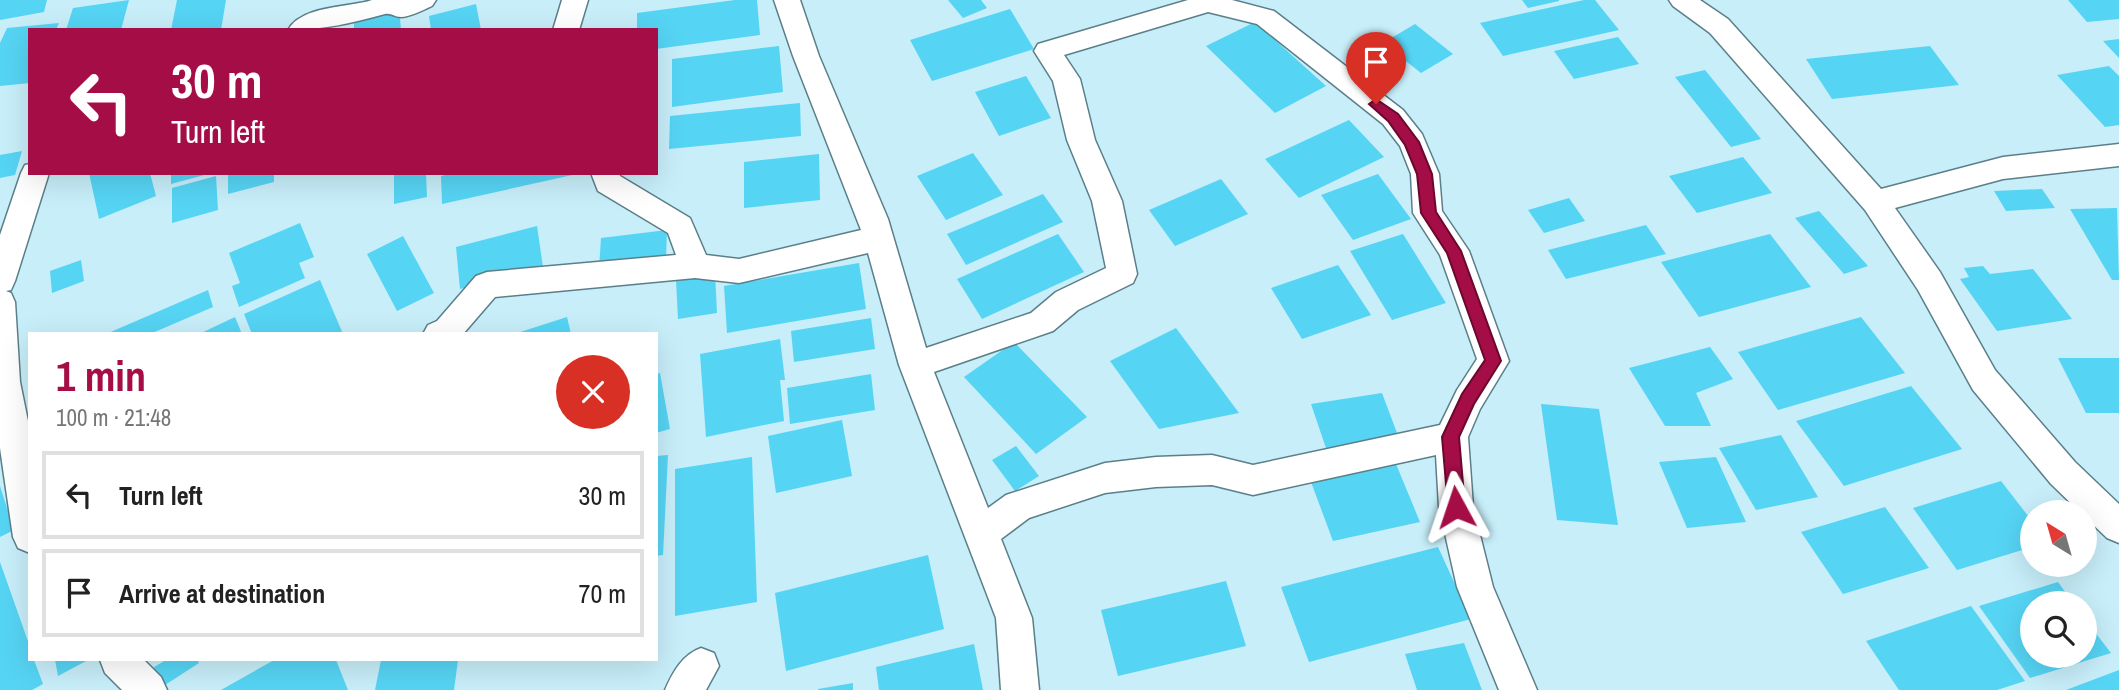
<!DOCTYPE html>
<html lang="en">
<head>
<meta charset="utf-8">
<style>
	:root { --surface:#fff; --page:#f6f6f6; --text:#222; --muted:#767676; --line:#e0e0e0; --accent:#a50d46 }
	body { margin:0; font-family:"Archivo Narrow",sans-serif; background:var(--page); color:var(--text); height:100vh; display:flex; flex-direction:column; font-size:26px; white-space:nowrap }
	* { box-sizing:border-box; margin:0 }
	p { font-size:23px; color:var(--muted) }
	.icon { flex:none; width:38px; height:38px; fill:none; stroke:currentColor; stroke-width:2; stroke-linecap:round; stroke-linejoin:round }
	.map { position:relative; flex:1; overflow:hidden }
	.sheet { position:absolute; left:28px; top:332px; width:630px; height:329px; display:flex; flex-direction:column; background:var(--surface); border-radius:0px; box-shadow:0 7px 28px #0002 }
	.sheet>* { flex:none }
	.banner { position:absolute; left:28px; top:28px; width:630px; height:147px; border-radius:0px; box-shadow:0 7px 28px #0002; background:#a50d46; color:#fff; overflow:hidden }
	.needle { width:46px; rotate:323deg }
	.fabs { position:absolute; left:2020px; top:500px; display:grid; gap:14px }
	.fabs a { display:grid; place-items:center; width:77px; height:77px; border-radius:50%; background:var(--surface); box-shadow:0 7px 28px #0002; font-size:35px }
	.pin { position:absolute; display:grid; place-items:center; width:60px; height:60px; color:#fff; margin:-72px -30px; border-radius:50% 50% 50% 0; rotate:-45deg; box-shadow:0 0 7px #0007 }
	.pin .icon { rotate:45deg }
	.me { position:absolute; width:77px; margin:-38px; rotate:355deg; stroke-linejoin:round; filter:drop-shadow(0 0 5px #0008) }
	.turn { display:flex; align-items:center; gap:24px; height:147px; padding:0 28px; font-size:32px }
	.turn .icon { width:91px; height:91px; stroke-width:2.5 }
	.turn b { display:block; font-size:49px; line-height:60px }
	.round { display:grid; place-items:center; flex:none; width:74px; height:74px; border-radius:37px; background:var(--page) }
	.summary { display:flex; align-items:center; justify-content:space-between; height:119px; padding:0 28px }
	h1 { font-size:42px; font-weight:700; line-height:52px; color:var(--accent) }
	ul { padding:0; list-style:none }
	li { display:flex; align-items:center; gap:21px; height:88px; margin:0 14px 10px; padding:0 14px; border:4px solid var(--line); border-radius:0px }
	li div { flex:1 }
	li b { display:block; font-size:26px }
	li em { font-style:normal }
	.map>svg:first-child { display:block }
	.building { fill:#56d4f4 }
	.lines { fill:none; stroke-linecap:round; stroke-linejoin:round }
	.minor-casing { stroke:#5b7f89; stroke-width:3 }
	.minor { fill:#fff; fill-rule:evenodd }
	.route { fill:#a50d46; stroke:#6b082e; stroke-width:2 }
</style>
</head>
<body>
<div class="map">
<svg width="2119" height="690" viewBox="0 0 2119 690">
	<rect width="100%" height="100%" fill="#c7eef9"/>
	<!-- building -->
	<path class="building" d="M0,0H47L44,12L0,20Z
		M129,0L121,30H66L73,8Z
		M177,0H226L221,30H171Z
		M735,0H757L760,35L656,49V30H637V13Z
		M948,0H981L987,8L963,18Z
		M1522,0H1559V1L1528,8Z
		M1584,0H1595L1619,30L1503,56L1480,23Z
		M2068,0H2119V19L2087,22Z
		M476,4L481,30H431L429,16Z
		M399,6L401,30H354V21Z
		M1010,9L1034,49L932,81L910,40Z
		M1255,22L1326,86L1275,113L1206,46Z
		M59,23L56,30H30V83L0,86V43L7,28Z
		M1415,24L1453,54L1421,73L1383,43Z
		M1618,37L1639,64L1574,79L1554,51Z
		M2119,39V58L2103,41Z
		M779,46L783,92L672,107V59Z
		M1930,46L1959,85L1832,99L1806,59Z
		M2109,66L2119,76V125L2105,127L2057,75Z
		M1705,70L1761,139L1731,147L1675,77Z
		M1026,76L1051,118L999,136L975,92Z
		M800,103L801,136L669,149L670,116Z
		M1349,120L1384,157L1299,198L1265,159Z
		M22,151L15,175L0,178V155Z
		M973,153L1003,195L946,220L917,176Z
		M819,154L820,200L744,208V162Z
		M1743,157L1772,193L1697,213L1669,176Z
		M89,173H150L156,196L99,219Z
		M171,173H208V174L171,184Z
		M228,173H274V182L228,194Z
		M394,173H426L427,197L394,204Z
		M452,173H577V174L442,204L441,176Z
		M1378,174L1411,219L1353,240L1321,195Z
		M216,176L218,210L172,223V188Z
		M1221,179L1248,214L1175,246L1149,210Z
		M2042,189L2055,208L2006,211L1994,191Z
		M1043,194L1063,222L966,265L947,234Z
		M1569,198L1585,221L1544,233L1528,210Z
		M2117,208L2119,280H2112L2070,209Z
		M1819,211L1868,266L1844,274L1795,218Z
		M300,223L314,257L299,263L305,278L239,307L232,286L240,283L229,253Z
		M1646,225L1666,254L1566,279L1548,250Z
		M537,226L543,267L460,289L456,247Z
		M667,230L666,260L599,269L601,238Z
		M1058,234L1084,272L982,319L957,279Z
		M1403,234L1446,303L1392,320L1350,251Z
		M1770,234L1811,287L1699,317L1661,262Z
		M403,236L434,293L397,311L367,254Z
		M81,260L84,281L52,293L50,271Z
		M859,263L866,309L727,333L724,286Z
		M1338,265L1371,315L1302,339L1271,288Z
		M1983,266L1990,274L2033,269L2072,319L1997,331L1960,279L1969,277L1964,268Z
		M715,273L717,313L678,319L676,280Z
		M320,280L343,334H252L244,314Z
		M208,290L213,307L150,334H106Z
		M235,317L242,334H199Z
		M567,317L571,334H514Z
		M1861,317L1905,373L1778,410L1738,352Z
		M871,318L875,349L794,362L791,331Z
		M1176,328L1239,413L1159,429L1110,361Z
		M780,339L785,380H780L784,421L706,437L700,354Z
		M1014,342L1087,417L1036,454L964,377Z
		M1710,347L1733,379L1696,393L1711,426H1665L1629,368Z
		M2058,358H2119V413H2086Z
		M660,373L670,429L656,433V374Z
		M871,374L875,410L790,424L787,388Z
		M1911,386L1962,449L1844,486L1796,421Z
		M1382,393L1400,441L1328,454L1311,404Z
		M1541,404L1599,409L1618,525L1557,520Z
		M842,420L852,476L776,493L768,436Z
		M1781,435L1818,497L1756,510L1719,448Z
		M1016,446L1039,476L1015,491L992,460Z
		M668,455L663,555L656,556V456Z
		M752,457L757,602L675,616V469Z
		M1716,457L1746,522L1687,528L1659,462Z
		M1396,464L1420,522L1333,541L1311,482Z
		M2001,481L2032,521V547L1957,570L1913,508Z
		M0,486L14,530L0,537Z
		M1885,507L1929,568L1843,594L1801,532Z
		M1438,547L1471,619L1309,662L1281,587Z
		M928,555L944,629L786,671L775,593Z
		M0,562L30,647V660H34L43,684L32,690H0Z
		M1226,581L1246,646L1118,676L1101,610Z
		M2058,582L2074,604H2032V656H2084V618L2111,653L2030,678L1979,606Z
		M1971,606L2025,681L1997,690H1899L1866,641Z
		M1464,643L1482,690H1417L1405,654Z
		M974,644L983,690H879L876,667Z
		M55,660H88L58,676Z
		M166,660H197L199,663L162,687L154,667Z
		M274,660H336L348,690H221Z
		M381,660H458L454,690H375Z
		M2119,670V690H2066Z
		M853,683V690H818V689Z"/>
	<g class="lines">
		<defs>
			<path id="minor" d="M372,0H436L432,6C423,10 410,17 401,17C394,17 392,13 385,14C352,23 323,30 288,30C302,5 348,8 372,0Z
				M562,0H588L579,30H553Z
				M774,0H800L819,56L888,219L926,348L1031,313L1056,292L1106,268L1092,201L1067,140L1053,81L1034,51L1038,44L1188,0H1232L1274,11L1403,110L1422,134L1439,174L1442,211L1469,251L1509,361L1480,409L1468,437L1473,507L1493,587L1537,690H1499L1457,587L1439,507L1436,455L1253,495L1212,485L1156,487L1105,493L1029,518L1001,539L1032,618L1039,690H1001L996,618L899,365L868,253L739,283L695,278L495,297L463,334H423L428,325L437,321L476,276L487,272L676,255L668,233L598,191L591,173H619L620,176L690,218L706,255L739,259L861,230L793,56ZM1208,12L1257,24L1383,124L1400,146L1411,174L1413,213L1440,255L1477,359L1457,390L1440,425L1253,465L1212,455L1156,457L1105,463L1006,495L988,508L934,372L1053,331L1078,310L1133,283L1137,274L1122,201L1095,140L1080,79L1064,55Z
				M1669,0H1700L1728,19L1881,189L2003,157L2119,144V166L2003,179L1895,208L1940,272L1995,370L2075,462L2119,504V543L2107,538L2084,516V513H2081L2051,484L1973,390L1918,290L1865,210L1710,33L1673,6Z
				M30,164V173H49L15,281L11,290L6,291L11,293L15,302L20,382L30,431V553L18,548L13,537L0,448V235L21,173L25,165Z
				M701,648L714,653L719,666L706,690H665C673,672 682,655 701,648Z
				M100,660H144L161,677L167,690H122L105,673Z"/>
		</defs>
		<!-- minor casing -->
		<use href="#minor" class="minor-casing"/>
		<!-- minor -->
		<use href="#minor" class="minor"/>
	</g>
	<!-- route -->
	<path class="route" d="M1376,99L1398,114L1419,142L1432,174L1436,212L1461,251L1501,361L1474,404L1459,437L1465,507L1462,513L1456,515L1450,513L1448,507L1442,437L1462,394L1485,360L1447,253L1421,213L1417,174L1405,145L1388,121L1369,104Z"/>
</svg>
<div class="fabs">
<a><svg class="needle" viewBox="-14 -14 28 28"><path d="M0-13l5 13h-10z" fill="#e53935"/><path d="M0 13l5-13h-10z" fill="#767676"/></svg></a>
<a><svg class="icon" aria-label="search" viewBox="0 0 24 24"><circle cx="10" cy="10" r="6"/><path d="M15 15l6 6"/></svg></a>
</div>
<div class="pin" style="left:1376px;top:104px;background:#d93025"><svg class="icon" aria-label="arrive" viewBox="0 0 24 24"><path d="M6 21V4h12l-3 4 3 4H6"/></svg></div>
<svg class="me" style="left:1456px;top:507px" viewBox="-20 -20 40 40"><path d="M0-17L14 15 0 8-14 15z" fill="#a50d46" stroke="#fff" stroke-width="4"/></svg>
<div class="banner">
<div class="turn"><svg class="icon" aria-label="left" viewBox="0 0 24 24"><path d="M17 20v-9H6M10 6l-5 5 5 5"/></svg><div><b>30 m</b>Turn left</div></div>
</div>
<section class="sheet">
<div class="summary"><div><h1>1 min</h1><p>100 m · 21:48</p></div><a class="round" style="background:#d93025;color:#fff"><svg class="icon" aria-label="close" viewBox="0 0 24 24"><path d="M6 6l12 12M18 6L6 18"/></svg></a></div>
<ul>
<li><svg class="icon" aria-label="left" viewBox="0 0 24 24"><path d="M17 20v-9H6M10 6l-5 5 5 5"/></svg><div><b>Turn left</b></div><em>30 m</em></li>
<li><svg class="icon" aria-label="arrive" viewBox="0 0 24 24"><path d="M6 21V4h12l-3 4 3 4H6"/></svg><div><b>Arrive at destination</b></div><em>70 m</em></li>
</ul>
</section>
</div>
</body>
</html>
